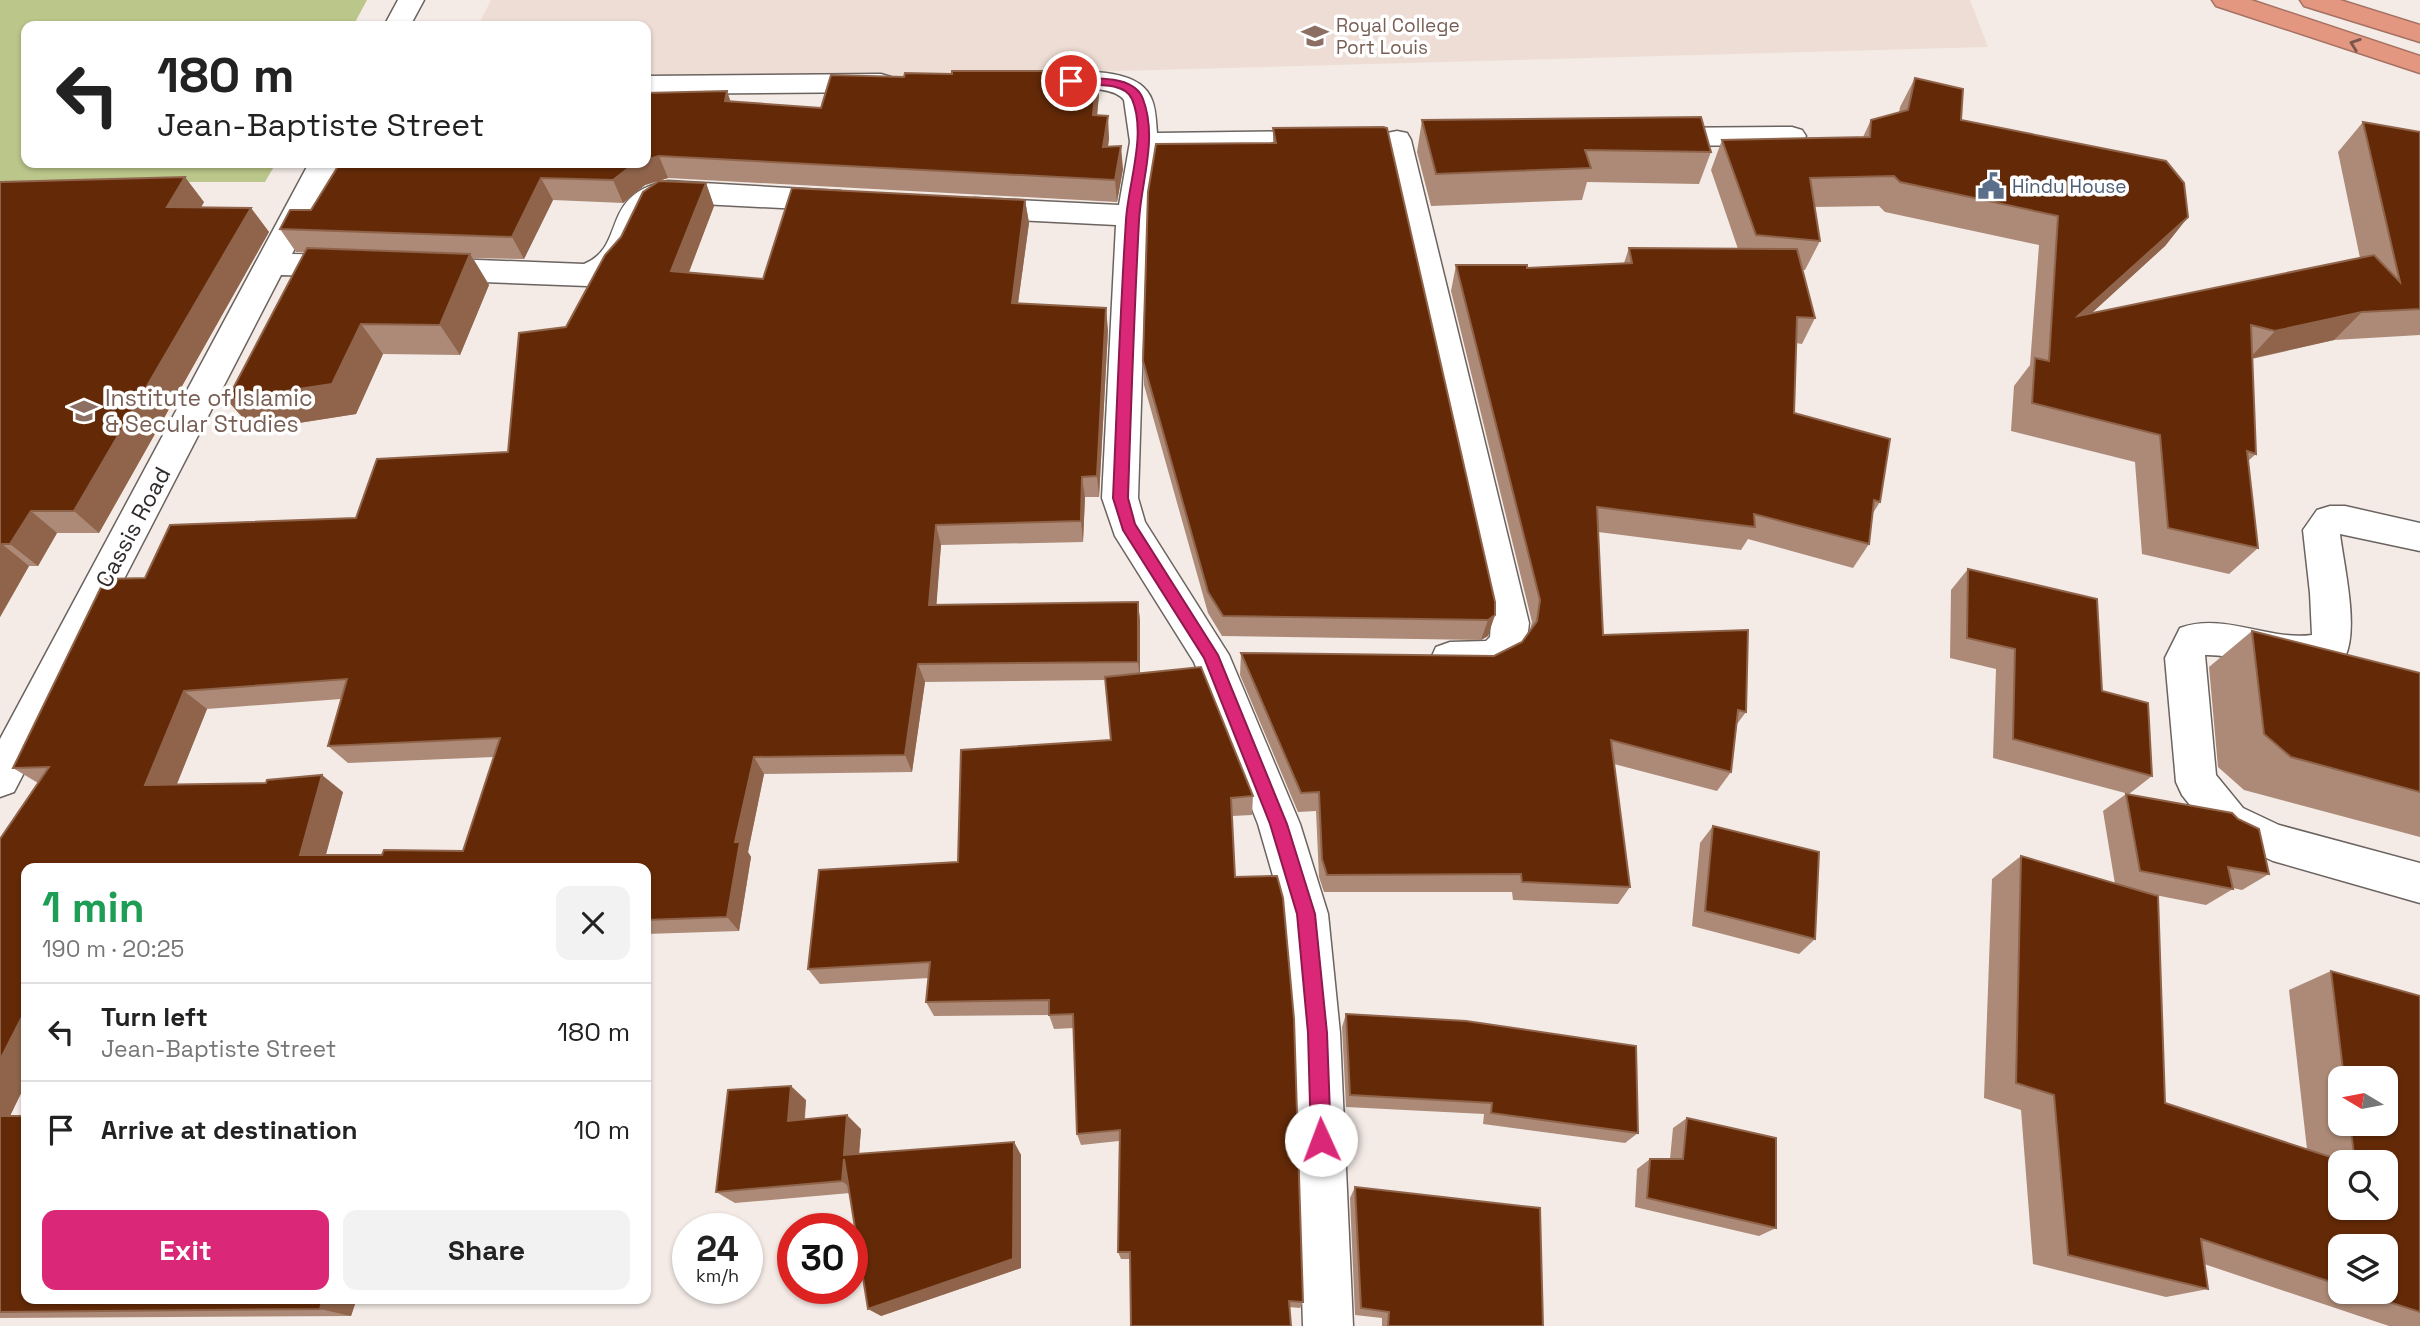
<!DOCTYPE html>
<html lang="en">
<head>
<meta charset="utf-8">
<style>
	:root { --surface:#fff; --page:#f2f2f2; --text:#222; --muted:#767676; --line:#e0e0e0; --accent:#db2777 }
	body { margin:0; font-family:"Space Grotesk",sans-serif; background:var(--page); color:var(--text); height:100vh; display:flex; flex-direction:column; font-size:26px; white-space:nowrap }
	* { box-sizing:border-box; margin:0 }
	p { font-size:23px; color:var(--muted) }
	.icon { flex:none; width:38px; height:38px; fill:none; stroke:currentColor; stroke-width:2; stroke-linecap:round; stroke-linejoin:round }
	.map { position:relative; flex:1; overflow:hidden }
	.sheet { position:absolute; left:21px; top:863px; width:630px; height:441px; display:flex; flex-direction:column; background:var(--surface); border-radius:14px; box-shadow:0 2px 5px #0004 }
	.sheet>* { flex:none }
	.top-card { position:absolute; left:21px; top:21px; width:630px; height:147px; border-radius:14px; box-shadow:0 2px 5px #0004; background:#fff; color:var(--text); overflow:hidden }
	.needle { width:46px; rotate:280deg }
	.buttons { position:absolute; left:2328px; top:1066px; display:grid; gap:14px }
	.buttons a { display:grid; place-items:center; width:70px; height:70px; border-radius:14px; background:var(--surface); box-shadow:0 2px 5px #0004; font-size:35px }
	.speed { position:absolute; left:672px; top:1213px; display:flex; gap:14px; font-size:35px; font-weight:700; text-align:center }
	.speed>* { display:grid; place-content:center; width:91px; height:91px; border-radius:50%; background:var(--surface); box-shadow:0 2px 5px #0004; line-height:1 }
	.speed small { font-size:18px; font-weight:400 }
	.speed .limit { border:10px solid #d22; background:#fff; color:#111 }
	.pin { position:absolute; display:grid; place-items:center; width:60px; height:60px; color:#fff; margin:-30px; border:4px solid #fff; border-radius:50%; box-shadow:0 2px 7px #0007 }
	.me { position:absolute; width:77px; margin:-38px; rotate:358deg; stroke-linejoin:round; filter:drop-shadow(0 0 5px #0008) }
	.turn { display:flex; align-items:center; gap:24px; height:147px; padding:0 21px; font-size:32px }
	.turn .icon { width:91px; height:91px; stroke-width:2.5 }
	.turn b { display:block; font-size:49px; line-height:60px }
	.round { display:grid; place-items:center; flex:none; width:74px; height:74px; border-radius:14px; background:var(--page) }
	.summary { display:flex; align-items:center; justify-content:space-between; height:119px; padding:0 21px }
	h1 { font-size:42px; font-weight:600; line-height:52px; color:#1e9e55 }
	.button { display:flex; gap:14px; margin-top:auto; padding:14px 21px }
	.button a { flex:1; height:80px; border-radius:14px; background:var(--accent); color:#fff; font-size:28px; font-weight:600; line-height:80px; text-align:center }
	.button a+a { background:var(--page); color:var(--text) }
	ul { padding:0; list-style:none }
	li { display:flex; align-items:center; gap:21px; height:98px; padding:0 21px; border-top:2px solid var(--line) }
	li div { flex:1 }
	li b { display:block; font-size:26px }
	li em { font-style:normal }
	.map>svg:first-child { display:block }
	.built { fill:#eeddd5 }
	.green { fill:#bbc68a }
	.lines { fill:none; stroke-linecap:round; stroke-linejoin:round }
	.minor-casing { stroke:#6b635f; stroke-width:3 }
	.highway-casing { stroke:#a47162; stroke-width:3 }
	.minor { fill:#fff; fill-rule:evenodd }
	.highway { fill:#e39680; fill-rule:evenodd }
	.wall { fill:#ac8a77; fill-rule:evenodd }
	.shaded-wall { fill:#8f644b }
	.building { fill:#642a08; stroke:#8f644b; stroke-width:2; fill-rule:evenodd }
	.oneway { stroke:#78564d }
	.route { fill:#db2777; stroke:#8e194d; stroke-width:2 }
	.labels { text-anchor:middle; stroke-width:7; stroke-linejoin:round; paint-order:stroke }
	.far-education-label { font-size:19px; fill:#785e54; stroke:#fff; text-anchor:start }
	.far-service-label { font-size:19px; fill:#4e5e75; stroke:#fff; text-anchor:start }
	.education-label { font-size:23px; fill:#785e54; stroke:#fff; text-anchor:start }
	.street-label { font-size:23px; fill:#302c2b; stroke:#fff }
</style>
</head>
<body>
<div class="map">
<svg width="2420" height="1326" viewBox="0 0 2420 1326">
	<rect width="100%" height="100%" fill="#f4ebe6"/>
	<!-- built -->
	<path class="built" d="M491,0H1970L1988,47L646,84V26H478Z"/>
	<!-- green -->
	<path class="green" d="M0,0H367L353,26H26V163H276L265,182H0Z"/>
	<g class="lines">
		<defs>
			<path id="minor" d="M398,0H424L410,26H384Z
				M1046,72C1075,72 1140,65 1152,100C1156,110 1156,122 1157,133L1324,131L1334,133L1338,140L1334,147L1324,149L1157,151L1147,216L1138,498L1145,522L1229,655L1300,824L1328,914L1340,1033L1353,1326H1303L1294,1033L1284,914L1258,824L1194,662L1115,536L1102,498L1116,225L974,218L963,215L959,208L963,201L974,198L1119,205L1130,142L1124,100C1109,81 1059,93 1036,87L1032,81L1036,75Z
				M881,74L891,77L895,83L891,89L881,92L646,94V76Z
				M1792,127L1802,130L1806,136L1802,142L1792,145L1654,146L1644,144L1640,137L1644,130L1654,128Z
				M1397,131L1407,133L1411,140L1529,623C1525,676 1480,685 1436,669L1431,658L1436,647L1450,642L1486,641L1490,637L1491,623L1383,140L1387,133Z
				M309,163H339L292,254L349,255L360,258L365,266L360,274L349,277L281,275L14,792L0,797V739Z
				M668,181L840,191L851,194L855,201L851,208L840,211L663,202L649,214L635,248L624,267L613,276L598,283L587,286L427,280L416,277L411,269L416,261L427,258L584,264C628,246 598,194 668,181Z
				M2330,506H2345L2420,523V551L2340,534C2344,567 2359,628 2345,657C2333,662 2321,667 2308,668C2273,672 2240,654 2205,655L2216,775L2243,808L2279,825L2420,863V903L2273,861L2213,834L2182,795L2176,782L2165,658L2180,628C2225,612 2267,641 2312,635L2310,593L2303,530L2317,510Z"/>
			<path id="highway" d="M2212,0H2251L2420,56V73L2216,6Z
				M2300,0H2340L2420,25V42L2304,6Z"/>
		</defs>
		<!-- minor casing -->
		<use href="#minor" class="minor-casing"/>
		<!-- highway casing -->
		<use href="#highway" class="highway-casing"/>
		<!-- minor -->
		<use href="#minor" class="minor"/>
		<!-- highway -->
		<use href="#highway" class="highway"/>
	</g>
	<!-- wall -->
	<path class="wall" d="M1097,71L1099,94L1097,115L1109,138L1108,147L1123,169L1117,202L668,178L659,181L706,183L714,206L689,272L763,279L1025,200L1029,223L1018,303L1108,330L1099,497H1085L1083,542L941,545L936,605L1138,602L1140,621V674L1253,796L1252,815L1232,816L1235,877L1303,1302L1300,1308L1289,1307L1131,1259H1121L1118,1252L1119,1141L1081,1145L1077,1134L1074,1028L1054,1029L1049,1015L934,1016L926,1002L929,978L820,984L808,969L958,862L1111,740L1105,680L925,682L912,772L764,774L748,852L751,857L739,931L646,934V868H26V1083L10,1116L357,1298L351,1316L0,1318V839L38,783L13,768L145,578L356,518L508,452L566,327L621,237L659,181L645,185L623,203L553,200L524,259L473,258L489,285L460,355L383,354L356,414L254,430L227,400L305,252H296L280,229L311,210L731,102L821,108L904,77L952,74ZM341,699L328,746L348,763L494,757L463,851L382,855H326L343,792L177,784L207,709Z
		M1915,78L1961,120L2188,217L2165,246L2091,313L2360,258L2338,152L2363,122L2420,132V335L2334,340L2252,359L2256,454L2248,461L2258,548L2229,574L2142,554L2135,462L2011,431L2014,386L2030,365L2039,245L1885,212L1879,206L1814,207L1820,241L1805,270H1802L1815,318L1802,344L1796,343L1794,413L1880,502L1873,513L1869,544L1853,568L1748,539L1741,550L1598,532L1603,635L1746,712L1737,724L1731,772L1717,791L1614,764L1630,887L1618,904L1513,900L1512,892H1324L1319,877L1316,811L1298,812L1240,675L1241,653L1494,656L1522,642L1530,630L1532,622L1451,291L1456,265L1527,268L1624,263L1629,248L1738,249L1711,170L1722,140L1863,137L1871,120L1899,113L1900,107Z
		M1422,120L1711,152L1699,184L1587,182L1582,200L1431,206L1417,152Z
		M1273,128L1495,602L1488,636L1481,640L1222,636L1208,613L1144,385L1143,361L1273,144Z
		M0,182L204,202L201,207L251,208L269,232L99,533H57L38,566H29L0,617Z
		M1968,569L2102,691L2152,776L2129,794L1993,758L1996,669L1950,658L1951,590Z
		M2252,631L2420,673V837L2244,790L2218,767L2209,667Z
		M2126,794L2269,874L2242,890L2233,888V889L2206,905L2150,894L2165,1103L2307,1149L2289,990L2331,971L2420,996V1326H2389L2204,1264L2208,1289L2166,1297L2033,1264L2021,1110L1984,1098L1992,879L2021,856L2115,884L2103,811ZM2340,1078H2385V1124H2340ZM2340,1162H2385L2340,1208ZM2340,1246L2385,1292H2340Z
		M1713,826L1815,939L1799,954L1692,926L1700,843Z
		M1346,1014L1638,1133L1625,1143L1483,1124L1484,1114L1346,1107L1342,1027Z
		M806,1100L805,1119L861,1129L859,1154L1014,1142L1021,1155V1268L881,1316L850,1193L735,1203L716,1192Z
		M1687,1118L1776,1228L1759,1236L1635,1207L1637,1169L1650,1159H1670L1673,1128Z
		M1355,1187L1543,1326H1382V1318L1355,1315L1350,1198Z"/>
	<!-- shaded-wall -->
	<path class="shaded-wall" d="M1097,71L1099,94L1095,138L1093,115Z
		M727,91L735,114L725,101Z
		M1108,116L1109,138L1105,169L1103,147Z
		M1121,146L1123,169L1117,202L1115,180Z
		M659,156L668,178L645,185L623,203L613,180L635,163H646V160Z
		M185,177L204,202L187,232L167,207Z
		M541,178L553,200L524,259L512,237Z
		M706,183L714,206L681,293L671,271Z
		M1025,200L1029,223L1015,325L1012,303Z
		M251,208L269,232L99,533L74,511Z
		M2188,217L2165,246L2057,345L2078,316Z
		M470,254L489,285L460,355L440,325Z
		M1106,308L1108,330L1099,497L1097,476Z
		M2362,312L2334,340L2249,359L2275,331Z
		M361,324L383,354L356,414L254,430L227,400Z
		M1082,477L1085,497L1083,542L1081,521Z
		M31,511L57,533L38,566L10,544Z
		M936,525L941,545L935,624L929,605Z
		M2,544L29,566L0,617V547Z
		M1138,602L1140,621V680L1138,662Z
		M1495,615L1488,636L1481,640L1488,620Z
		M918,664L925,682L912,772L905,755Z
		M184,691L207,709L170,801L145,785Z
		M754,757L764,774L748,852L751,857L739,931L727,917L735,842Z
		M322,775L343,792L322,868L300,855Z
		M26,1009V1083L8,1120L0,1118V1060Z
		M791,1086L806,1100L803,1134L788,1121Z
		M847,1115L861,1129L858,1167L844,1155Z
		M1014,1142L1021,1155V1268L881,1316L868,1309Z
		M844,1159L856,1193L842,1181Z
		M323,1298H357L351,1316L320,1309Z"/>
	<!-- building -->
	<path class="building" d="M952,71H1097L1093,115L1108,116L1103,147L1121,146L1115,180L659,156L646,160V93L727,91L725,101L821,108L831,75L904,77L905,73L952,74Z
		M1915,78L1963,89L1961,120L2166,161L2184,183L2188,217L2078,316L2374,255L2400,282L2363,122L2420,132V309L2362,312L2275,331L2251,325L2256,454L2247,451L2258,548L2168,528L2160,435L2032,403L2035,358L2049,361L2058,216L1900,182L1894,176L1810,178L1820,241L1756,235L1722,140L1870,137L1871,120L1908,110Z
		M1701,117L1711,152L1585,150L1591,168L1436,174L1422,120Z
		M1383,127L1387,128L1495,602V615L1488,620L1223,616L1208,592L1143,361L1148,192L1156,144L1276,143L1273,128Z
		M340,163H635L613,180L541,178L512,237L280,229L290,210H311Z
		M185,177L167,207L251,208L74,511H31L10,544H2L0,547V182Z
		M659,181L706,183L671,271L763,279L792,188L1025,200L1012,303L1106,308L1097,476L1082,477L1081,521L936,525L929,605L1138,602V662L918,664L905,755L754,757L735,842H740L727,917L646,920V868H26V1009L0,1060V839L49,767L13,768L105,579L145,578L170,525L356,518L377,459L508,452L519,333L566,327L605,255L621,237L643,192ZM347,679L328,746L500,738L463,851L384,850L382,855H300L322,775L267,780L266,783L145,785L184,691Z
		M307,248L470,254L440,325L361,324L332,384L227,400Z
		M1629,248L1797,249L1815,318L1797,317L1794,413L1890,439L1880,502L1874,500L1869,544L1754,514L1755,527L1597,507L1603,635L1748,630L1746,712L1738,710L1731,772L1611,740L1630,887L1522,882L1521,874L1327,875L1322,859L1319,792L1301,793L1241,653L1494,656L1522,642L1537,621L1540,600L1456,265H1527V268L1632,263Z
		M1968,569L2097,599L2102,691L2148,703L2152,776L2013,739L2015,649L1967,638Z
		M2252,631L2420,673V792L2291,757L2264,734Z
		M1201,667L1253,796L1231,798L1235,877L1277,876L1283,898L1294,1019L1303,1302L1289,1301L1291,1326H1131L1130,1252H1118L1120,1130L1077,1134L1073,1014L1049,1015V1000L926,1002L930,962L808,969L819,870L958,862L961,750L1111,740L1105,677Z
		M2126,794L2232,813L2238,819L2259,829L2269,874L2228,867L2233,889L2140,871Z
		M1713,826L1819,852L1815,939L1705,911Z
		M2021,856L2158,896L2165,1103L2346,1162H2340V1208H2385V1162H2355L2350,1124H2385V1078H2344L2331,971L2420,996V1312L2358,1292H2385V1246H2340V1285L2201,1239L2208,1289L2068,1255L2054,1095L2016,1083Z
		M1346,1014L1466,1021L1636,1046L1638,1133L1491,1113L1492,1103L1350,1095Z
		M791,1086L788,1121L847,1115L844,1155L1014,1142L1013,1259L868,1309L844,1159L842,1181L716,1192L728,1090Z
		M0,1116H26V1298H323L320,1309L0,1312Z
		M1687,1118L1776,1138V1228L1647,1198L1650,1159H1683Z
		M1355,1187L1540,1208L1543,1326H1388L1389,1312L1361,1308Z"/>
	<!-- one-way arrows -->
	<defs><path id="oneway-chevron" d="M-2-3.5L2.5 0L-2 3.5" fill="none" stroke-width="1.6" stroke-linecap="round" stroke-linejoin="round" transform="scale(1.75)"/></defs>
	<use class="oneway" href="#oneway-chevron" transform="translate(2355 44) rotate(-161)"/>
	<!-- route -->
	<path class="route" d="M1071,77C1092,79 1134,74 1143,99C1158,139 1141,181 1139,221C1134,313 1131,406 1128,498L1135,524L1218,655L1287,824L1315,914L1327,1033L1331,1140L1328,1147L1321,1150L1314,1147L1311,1140L1308,1033L1297,914L1270,824L1204,658L1123,530L1113,498C1117,406 1120,313 1126,220C1128,184 1147,134 1132,99C1123,79 1084,87 1067,83V78Z"/>
	<!-- icons -->
	<defs>
		<symbol id="school-bare" viewBox="-9 -9 18 18"><path d="M0-5L7-2L0 1L-7-2ZM-4 1L0 2.5L4 1V4Q0 6-4 4Z" fill="#8d6e63" stroke="#fff" stroke-width="2.5" paint-order="stroke"/></symbol>
		<symbol id="civic-bare" viewBox="-9 -9 18 18"><path d="M-.6-6.5H3V-4.5H.6V-3L4-1V1h2V6H-6V1h2V-1L-.6-3ZM-1.2 2.5V6h2.4V2.5Z" fill="#5c6f8a" stroke="#fff" stroke-width="2.5" paint-order="stroke"/></symbol>
	</defs>
	<g fill-rule="evenodd">
		<use href="#school-bare" x="1296" y="17" width="38" height="38"/>
		<use href="#civic-bare" x="1972" y="167" width="38" height="38"/>
		<use href="#school-bare" x="65" y="392" width="38" height="38"/>
	</g>
	<g class="labels">
		<!-- far-education labels -->
		<g class="far-education-label">
			<text x="1336" y="32">Royal College<tspan x="1336" dy="22">Port Louis</tspan></text>
		</g>
		<!-- far-service labels -->
		<g class="far-service-label">
			<text x="2012" y="193">Hindu House</text>
		</g>
		<!-- education labels -->
		<g class="education-label">
			<text x="105" y="406">Institute of Islamic<tspan x="105" dy="26">&amp; Secular Studies</tspan></text>
		</g>
		<!-- street labels -->
		<g class="street-label">
			<text transform="translate(133 527) rotate(-62)" y="8">Cassis Road</text>
		</g>
	</g>
</svg>
<div class="buttons">
<a><svg class="needle" viewBox="-14 -14 28 28"><path d="M0-13l5 13h-10z" fill="#e53935"/><path d="M0 13l5-13h-10z" fill="#767676"/></svg></a>
<a><svg class="icon" aria-label="search" viewBox="0 0 24 24"><circle cx="10" cy="10" r="6"/><path d="M15 15l6 6"/></svg></a>
<a><svg class="icon" aria-label="layers" viewBox="0 0 24 24"><path d="M12 4l9 5-9 5-9-5zM3 14l9 5 9-5"/></svg></a>
</div>
<div class="speed"><div>24<small>km/h</small></div><div class="limit">30</div></div>
<div class="pin" style="left:1071px;top:81px;background:#d93025"><svg class="icon" aria-label="arrive" viewBox="0 0 24 24"><path d="M6 21V4h12l-3 4 3 4H6"/></svg></div>
<svg class="me" style="left:1321px;top:1140px" viewBox="-20 -20 40 40"><circle r="19" fill="#fff"/><path d="M0-13L10 11 0 6-10 11z" fill="#db2777"/></svg>
<div class="top-card">
<div class="turn"><svg class="icon" aria-label="left" viewBox="0 0 24 24"><path d="M17 20v-9H6M10 6l-5 5 5 5"/></svg><div><b>180 m</b>Jean-Baptiste Street</div></div>
</div>
<section class="sheet">
<div class="summary"><div><h1>1 min</h1><p>190 m · 20:25</p></div><a class="round"><svg class="icon" aria-label="close" viewBox="0 0 24 24"><path d="M6 6l12 12M18 6L6 18"/></svg></a></div>
<ul>
<li><svg class="icon" aria-label="left" viewBox="0 0 24 24"><path d="M17 20v-9H6M10 6l-5 5 5 5"/></svg><div><b>Turn left</b><p>Jean-Baptiste Street</p></div><em>180 m</em></li>
<li><svg class="icon" aria-label="arrive" viewBox="0 0 24 24"><path d="M6 21V4h12l-3 4 3 4H6"/></svg><div><b>Arrive at destination</b></div><em>10 m</em></li>
</ul>
<div class="button"><a>Exit</a><a>Share</a></div>
</section>
</div>
</body>
</html>
